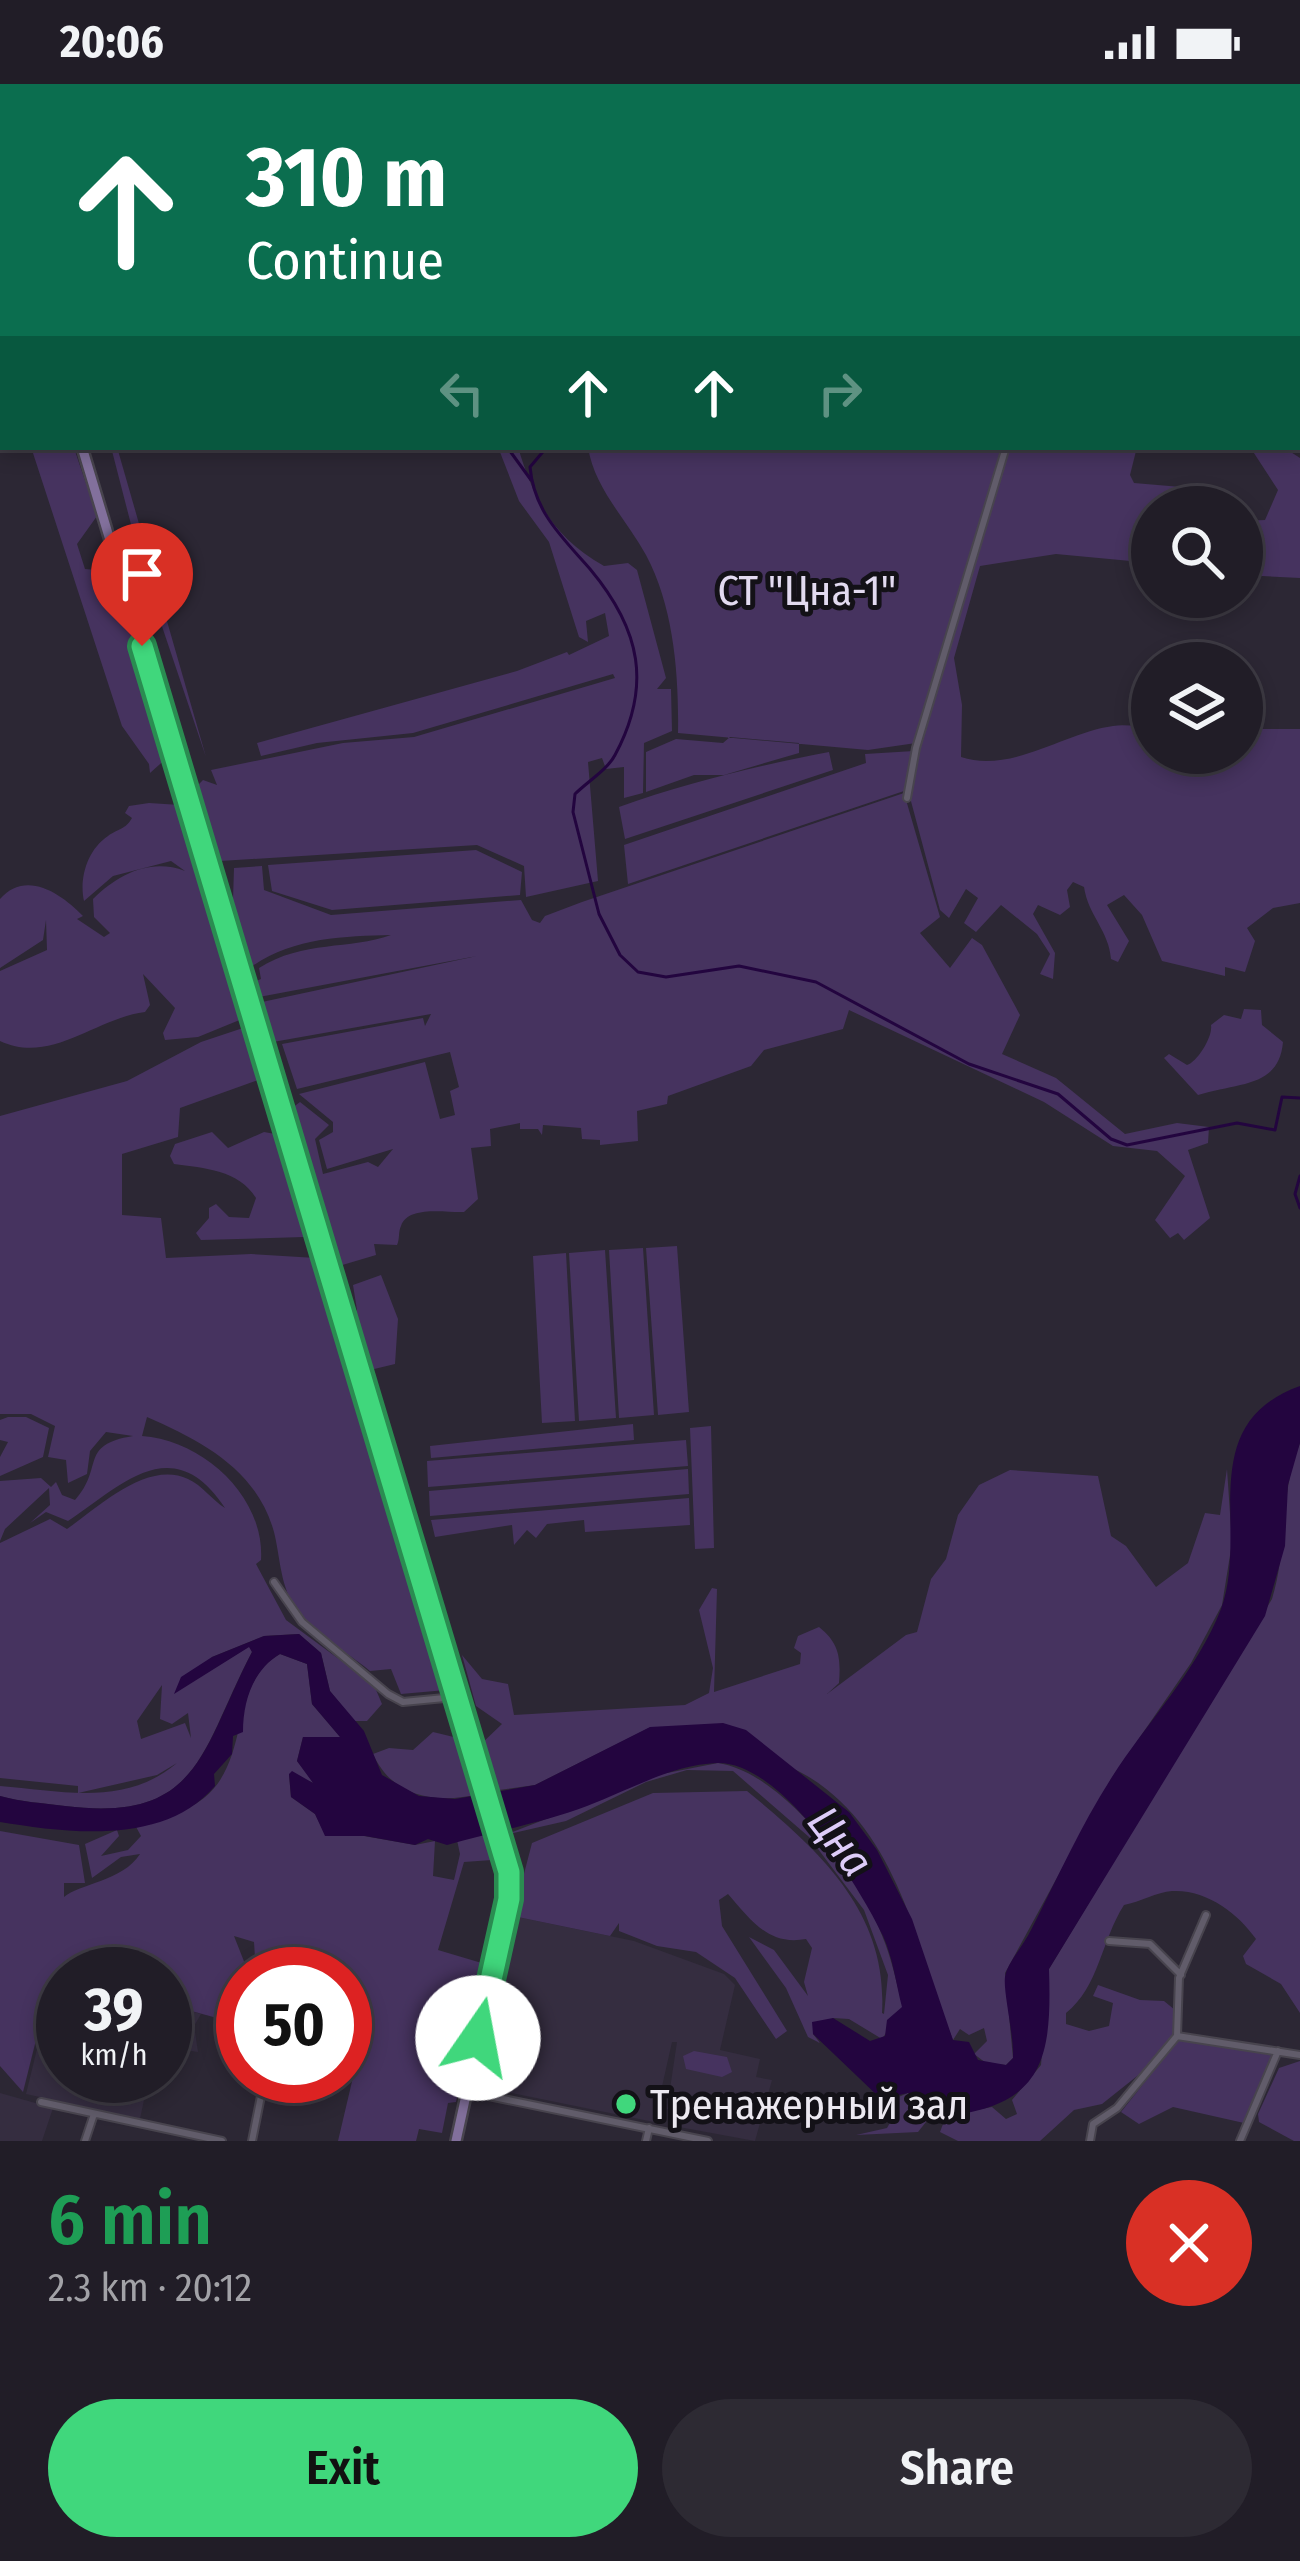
<!DOCTYPE html>
<html lang="en">
<head>
<meta charset="utf-8">
<style>
	:root { --surface:#211d27; --page:#2d2a33; --text:#f1f3f6; --muted:#a2a2a7; --line:#3e3b44; --accent:#40d77c }
	body { margin:0; font-family:"Fira Sans Condensed",sans-serif; background:var(--page); color:var(--text); height:100vh; display:flex; flex-direction:column; font-size:45px; white-space:nowrap }
	* { box-sizing:border-box; margin:0 }
	p { font-size:39px; color:var(--muted) }
	.icon { flex:none; width:66px; height:66px; fill:none; stroke:currentColor; stroke-width:2; stroke-linecap:round; stroke-linejoin:round }
	.map { position:relative; height:2057px; overflow:hidden }
	.details { display:flex; flex-direction:column; background:var(--surface); flex:1 }
	.details>* { flex:none }
	.hud { position:absolute; left:0px; top:0px; width:1302px; height:366px; box-shadow:0 6px 18px #0003,0 0 0 3px var(--line); background:#0b6e4f; color:#fff; overflow:hidden }
	.controls { position:absolute; left:1131px; top:402px; display:grid; gap:24px }
	.controls a { display:grid; place-items:center; width:132px; height:132px; border-radius:50%; background:var(--surface); box-shadow:0 6px 18px #0003,0 0 0 3px var(--line); font-size:60px }
	.speed { position:absolute; left:36px; top:1863px; display:flex; gap:24px; font-size:60px; font-weight:700; text-align:center }
	.speed>* { display:grid; place-content:center; width:156px; height:156px; border-radius:50%; background:var(--surface); box-shadow:0 6px 18px #0003,0 0 0 3px var(--line); line-height:1 }
	.speed small { font-size:30px; font-weight:400 }
	.speed .limit { border:18px solid #d22; background:#fff; color:#111 }
	.pin { position:absolute; display:grid; place-items:center; width:102px; height:102px; color:#fff; margin:-123px -51px; border-radius:50% 50% 50% 0; rotate:-45deg; box-shadow:0 0 12px #0007 }
	.pin .icon { rotate:45deg }
	.me { position:absolute; width:132px; margin:-66px; rotate:12deg; stroke-linejoin:round; filter:drop-shadow(0 0 9px #0008) }
	.turn { display:flex; align-items:center; gap:42px; height:252px; padding:0 48px; font-size:54px }
	.turn .icon { width:156px; height:156px; stroke-width:2.5 }
	.turn b { display:block; font-size:84px; line-height:102px }
	.lanes { display:flex; align-items:center; height:114px; padding:0 48px; background:#0003; justify-content:center; gap:60px; direction:ltr }
	.lanes .off { opacity:.35 }
	.round { display:grid; place-items:center; flex:none; width:126px; height:126px; border-radius:63px; background:var(--page) }
	.summary { display:flex; align-items:center; justify-content:space-between; height:204px; padding:0 48px }
	h1 { font-size:72px; font-weight:600; line-height:90px; color:#1e9e55 }
	.button { display:flex; gap:24px; margin-top:auto; padding:24px 48px }
	.button a { flex:1; height:138px; border-radius:72px; background:var(--accent); color:#111; font-size:48px; font-weight:600; line-height:138px; text-align:center }
	.button a+a { background:var(--page); color:var(--text) }
	.status { display:flex; justify-content:space-between; align-items:center; height:84px; padding:0 60px; background:var(--surface); direction:ltr }
	.status svg { height:33px; fill:currentColor }
	.map>svg:first-child { display:block }
	.built { fill:#352d40 }
	.green { fill:#46335f; fill-rule:evenodd }
	.water { fill:#23053f }
	.lines { fill:none; stroke-linecap:round; stroke-linejoin:round }
	.stream { stroke:#23053f; stroke-width:3 }
	.minor-casing { stroke:#48444e; stroke-width:10 }
	.major-casing { stroke:#48444e; stroke-width:14 }
	.minor { stroke:#615c6a; stroke-width:6 }
	.major { stroke:#82709c; stroke-width:9 }
	.rail { stroke:#8a8690; stroke-width:3; stroke-dasharray:18 9; stroke-linecap:butt }
	.route-casing { stroke:#2a8c51; stroke-width:30 }
	.route { stroke:#40d77c; stroke-width:21 }
	.poi-dot { fill:#40d77c; stroke:#131117; stroke-width:4.5 }
	.labels { text-anchor:middle; stroke-width:10; stroke-linejoin:round; paint-order:stroke }
	.park-label { font-size:42px; fill:#e2daf0; stroke:#131117 }
	.poi-label { font-size:42px; fill:#ece9f1; stroke:#131117; text-anchor:start }
	.water-label { font-size:45px; font-style:italic; fill:#ddccf8; stroke:#131117 }
</style>
</head>
<body>
<div class="status"><b>20:06</b><svg viewBox="0 0 49 12"><path d="M0 12V9h3v3zM5 12V6h3v6zM10 12V3h3v9zM15 12V0h3v12zM26 1h20v11H26zM47 4h2v5h-2z"/></svg></div>
<div class="map">
<svg width="1300" height="2057" viewBox="0 0 1300 2057">
	<rect width="100%" height="100%" fill="#2c2734"/>
	<!-- built -->
	<path class="built" d="M513,1832L634,1857L724,1890L735,1901L720,1966L760,1975L756,1993L772,1996L755,2057L679,2043L682,2029L667,2025L677,1958H672L654,2038L478,2002L507,1890L502,1888Z
		M48,1920L63,1922V1992H149L140,2035L26,2010Z
		M184,1925L201,1930L194,1942L198,1968L165,1963V1937L179,1940Z
		M0,2009L53,2024L42,2057H0Z"/>
	<!-- green -->
	<path class="green" d="M161,0H876L160,3Z
		M31,363L74,364L97,432L77,460L85,485L108,487L117,497L169,672L150,689L149,680L122,642Z
		M111,363H117L206,673L142,483Z
		M498,363H518C534,417 553,453 604,482L628,479L637,486L666,594L657,605H671L672,647L644,659L643,709L624,714V683L606,685L602,674L588,678L598,797L526,813L524,782L477,761L220,777L196,703L203,696L217,701L211,686L343,659L414,653L615,594L613,590L413,649L317,659L261,672L257,659L517,587L567,568L569,571L609,552L605,529L586,537L588,558L579,553L549,458L519,417Z
		M588,363H1003L916,659L868,666L678,649C679,592 674,523 646,471C627,436 594,404 588,363Z
		M1009,363H1137L1130,391L1134,399L1181,403L1201,423H1152V479L1056,470L980,482L954,574L962,621L961,673C1011,690 1066,648 1113,642C1125,640 1140,643 1152,643V669H1242V645H1300V819L1273,824L1247,844L1255,857L1245,888L1225,883V892L1162,877L1142,831L1124,811L1107,821L1129,857L1118,878L1111,875C1109,847 1088,831 1084,803L1073,798L1067,806L1070,823L1060,831L1038,821L1033,830L1055,869L1053,895L1040,890L1050,870L1037,850L1001,821L976,848L964,839L978,814L966,805L949,834L940,826L908,706Z
		M1250,363H1283L1300,374V494L1242,491V437L1265,436L1278,406Z
		M730,653L799,659V669L724,691H694L646,708V668L676,655L723,659Z
		M914,667L904,707L628,800L624,761L866,679L865,670Z
		M829,668L833,686L625,755L619,723C688,698 761,681 829,668Z
		M904,709L940,833L920,849L950,884L972,854L982,861L1020,931L1002,970L1056,994L1125,1050L1177,1039L1209,1043L1208,1059L1188,1066L1210,1134L1184,1156L1178,1149L1170,1154L1155,1136L1185,1092L1157,1067L1113,1062L1044,1018L849,926L843,945L764,966L751,982L668,1012L667,1020L637,1027L638,1057L600,1061V1056L582,1055L581,1044L543,1041L542,1051L538,1045H520V1039L490,1045L491,1062L471,1064L478,1115L464,1128C447,1129 408,1121 401,1142C398,1148 400,1155 397,1161L374,1160L376,1171L339,1182L335,1179L292,1024L300,1018L329,1041L315,1055L323,1090L368,1078L378,1083L393,1065L327,1085L319,1056L333,1048V1038L299,1010L425,978L440,1035L455,1031L450,1007L459,1003L450,968L297,1005L282,960L423,934L425,942L431,930L273,958L262,918L477,872L259,913L254,898L261,895L259,884C303,856 350,866 391,851C343,852 286,854 246,887L227,818L233,816L234,784L262,782L264,806L331,831L521,816L532,836L540,839L545,832L582,818Z
		M149,719L180,721L184,727L210,815L207,825L222,851L244,924L242,935L198,953L165,956L163,949L175,924L143,890L150,921L145,928C96,934 51,981 0,957V887L47,866L46,836L43,856L0,884V815C26,785 62,810 83,832L77,835L104,853L110,849L94,833L93,815C119,790 150,774 185,787L171,777L113,792L84,817C79,795 87,766 108,752C119,744 125,746 132,734L125,729L129,722Z
		M476,766L522,788L520,811L332,826L272,807L268,781Z
		M1244,925L1261,926L1262,941L1283,958C1279,1004 1239,998 1198,1011L1164,974L1169,970L1187,981C1197,978 1213,953 1211,941L1224,931L1241,935Z
		M246,943L258,996L180,1024L178,1053L122,1070V1131L161,1134L166,1174L251,1170L316,1174L446,1606L401,1610L391,1585L370,1587C345,1566 309,1548 293,1520C280,1498 280,1472 274,1448C257,1386 202,1357 147,1333L142,1352C203,1356 265,1413 261,1476L256,1480L286,1536L374,1601L382,1620L367,1637H354L330,1607L321,1569L299,1550L264,1552L212,1573L203,1591L250,1562L252,1568C200,1666 201,1739 65,1722C42,1719 22,1718 0,1712V1702C62,1707 125,1723 177,1679L157,1691L78,1709V1702L0,1694V1459L50,1435L67,1445C99,1423 147,1376 188,1395C202,1401 213,1417 225,1424C173,1345 122,1401 68,1437L46,1428L30,1439L50,1421L49,1404L5,1445L0,1457V1397L41,1394L51,1403L56,1398L62,1411L75,1416C105,1383 78,1361 133,1352L106,1348L90,1367L87,1390L68,1399L66,1376L48,1373L55,1342L31,1330H0V1032L127,997L201,958ZM162,1601L160,1635L172,1640L188,1629L191,1654L185,1639L141,1655L137,1637Z
		M212,1048L228,1064L264,1048L275,1050L306,1139L304,1153L201,1156L196,1149L209,1134V1124L216,1120L229,1133L249,1134L256,1114C239,1086 204,1084 174,1080L170,1072L175,1060Z
		M677,1162L689,1328L658,1331L646,1164Z
		M643,1164L654,1331L619,1334L609,1166Z
		M605,1166L616,1334L579,1337L569,1169Z
		M566,1169L575,1337L542,1339L533,1172Z
		M381,1191L398,1235L395,1280L366,1287L350,1234L357,1226L353,1201Z
		M8,1333H26L49,1344L43,1373L0,1392V1373L8,1358L0,1356V1336Z
		M633,1340L634,1356L431,1374L430,1362Z
		M711,1342L714,1464L695,1465L690,1344Z
		M686,1356L688,1382L428,1403L427,1377Z
		M1300,1359V1929L1281,1900L1246,1880L1243,1872L1256,1855C1238,1829 1206,1805 1172,1807C1157,1808 1140,1818 1124,1821C1101,1857 1099,1903 1066,1929V1940L1089,1947L1109,1942L1113,1919L1093,1912L1098,1901L1140,1916L1164,1917L1175,1926L1173,1951L1146,1985L1102,2020L1074,2026L1040,2057H958L940,2048L946,2032L992,2023L1006,2035L1017,2030L1012,2016L1041,1981L1049,1885L1272,1515C1288,1464 1279,1409 1300,1359Z
		M688,1385L689,1410L430,1432L429,1407Z
		M1227,1385L1232,1459L1222,1521L1191,1579L1111,1695L1005,1889L1013,1974L1006,1981L986,1979L974,1970L987,1957L984,1944L969,1951L960,1945L953,1956C917,1866 900,1749 809,1693C776,1672 692,1655 651,1643L535,1701L492,1707L478,1663L502,1640L476,1622L462,1571L482,1595L508,1600L514,1631L685,1621L709,1609L713,1584L699,1526L712,1504L717,1505L714,1608L800,1580L801,1569L794,1564L798,1552L819,1543C839,1559 841,1573 839,1599L827,1610L906,1551L917,1548L931,1495L946,1475L958,1431L979,1401L1010,1386L1098,1392L1111,1452L1126,1462L1156,1503L1188,1479L1205,1429L1220,1431Z
		M689,1414L690,1441L585,1448L584,1436L547,1440L536,1454L527,1446L514,1461L512,1441L435,1453L431,1436Z
		M280,1570L307,1580L312,1620L341,1654L303,1653L297,1677L314,1699L289,1690L291,1713L315,1730L326,1752H364L415,1761L435,1757L433,1792L454,1796L460,1770L457,1756L493,1749L502,1805L492,1776L464,1778L438,1866L485,1880L456,2018L448,2019L442,2049L419,2045L416,2057H338L354,1989L346,1988L342,2004L300,1993L345,1992V1890H256L254,1858L234,1852L249,1890H243L239,1940L184,1925L179,1940L165,1937V1890H63V1922L45,1920L23,2008L0,1982V1747L79,1761L85,1799H64V1813C79,1800 123,1797 140,1770L121,1773L92,1794L85,1760L117,1746L119,1752L101,1772L128,1766L141,1752L135,1741C159,1733 184,1730 204,1714C252,1675 228,1599 280,1570Z
		M433,1648L462,1655L480,1710C436,1720 393,1714 373,1670L389,1664L413,1666Z
		M718,1679C785,1689 864,1797 885,1859C893,1880 897,1902 903,1923L882,1955L849,1935L833,1934L813,1950L820,1959L808,1953L786,1904L749,1853L774,1866L808,1912L804,1898L812,1864L806,1855C768,1862 751,1836 728,1810L719,1816L722,1842L787,1947L776,1955L735,1894L696,1868L657,1862L619,1847V1839L610,1852L513,1832L532,1759L653,1709L747,1707C820,1767 888,1828 882,1929L884,1930L888,1891L864,1826L809,1753L733,1687L687,1686L646,1698L566,1737L505,1751L662,1690Z
		M1179,1955L1269,1969L1272,1973L1244,2039L1173,2023L1139,2040L1121,2028Z
		M694,1967L727,1973L732,1988L722,1993L686,1985L683,1972Z
		M1300,1977V2057H1294L1259,2038L1258,2030L1279,1984Z
		M908,2009L934,2028L918,2048L856,2051L887,2044L896,2028L889,2017Z"/>
	<!-- water -->
	<path class="water" d="M1300,1302V1359L1288,1401L1285,1462L1265,1532L1049,1885C1052,1974 1044,2021 946,2032L908,2009L881,2015L813,1950L812,1938L833,1934L870,1957L885,1952L887,1936L902,1923C896,1900 893,1874 883,1852C859,1801 781,1677 717,1679C670,1681 630,1706 587,1722C542,1739 491,1748 447,1761L428,1755L415,1761L365,1752H325L315,1730L291,1713L289,1690L292,1687L313,1699L297,1677L303,1653H340L312,1620L307,1580L280,1570C253,1586 243,1617 243,1648L233,1652L232,1670L214,1690L215,1702C164,1762 68,1749 0,1738V1712C22,1718 42,1719 65,1722C200,1739 201,1666 252,1568L249,1563L174,1610L181,1593L212,1573L264,1552L299,1550L321,1569L330,1607L364,1647L382,1691L419,1712L455,1715L535,1701L650,1643L723,1639L746,1646L849,1728L877,1766L912,1835L953,1956L969,1958L978,1976L1006,1981L1013,1974C1014,1951 1003,1908 1005,1893C1007,1879 1024,1861 1031,1846C1057,1795 1081,1741 1112,1693C1147,1638 1197,1587 1221,1525C1250,1447 1192,1341 1300,1302Z"/>
	<g class="lines">
		<!-- stream -->
		<path class="stream" d="M472,0L473,3
			M106,3V0
			M508,3V0
			M507,363L531,396
			M547,363L530,383C534,428 562,453 590,485C641,546 652,602 615,671C608,685 587,698 575,710L573,728L599,830L620,871L638,888L666,893L739,882L816,898L969,980L1058,1010L1111,1055L1127,1061L1237,1039L1275,1046L1282,1013L1300,1014
			M1300,1092L1295,1110L1300,1124"/>
		<defs>
			<path id="minor" d="M908,3L909,0
				M0,218L3,223
				M907,714L916,664L1006,363
				M274,1498L302,1538L388,1610L403,1618L455,1613
				M1109,1857L1150,1860L1181,1891
				M1177,1952L1300,1971
				M474,2009L708,2057
				M41,2018L222,2057
				M85,2057L94,2030
				M252,2057L265,1992
				M646,2057L649,2044
				M1090,2057L1093,2040L1117,2024L1177,1952L1179,1894L1206,1831
				M1240,2057L1278,1967"/>
			<path id="major" d="M59,3V0
				M1299,46H1300
				M82,363L510,1788L509,1815L456,2057"/>
		</defs>
		<!-- minor casing -->
		<use href="#minor" class="minor-casing"/>
		<!-- major casing -->
		<use href="#major" class="major-casing"/>
		<!-- minor -->
		<use href="#minor" class="minor"/>
		<!-- major -->
		<use href="#major" class="major"/>
		<!-- rail -->
		<path class="rail" d="M848,3L883,0
			M0,71H3"/>
	</g>
	<g class="lines">
		<defs>
			<path id="route" d="M142,562L509,1788V1815L478,1954"/>
		</defs>
		<!-- route casing -->
		<use href="#route" class="route-casing"/>
		<!-- route -->
		<use href="#route" class="route"/>
	</g>
	<!-- markers -->
	<circle class="poi-dot" cx="626" cy="2020" r="12"/>
	<g class="labels">
		<!-- park labels -->
		<g class="park-label">
			<text x="807" y="521">СТ "Цна-1"</text>
		</g>
		<!-- poi labels -->
		<g class="poi-label">
			<text x="650" y="2035">Тренажерный зал</text>
		</g>
		<!-- water labels -->
		<g class="water-label">
			<text transform="translate(841 1757) rotate(52)" y="16">Цна</text>
		</g>
	</g>
</svg>
<div class="controls">
<a><svg class="icon" aria-label="search" viewBox="0 0 24 24"><circle cx="10" cy="10" r="6"/><path d="M15 15l6 6"/></svg></a>
<a><svg class="icon" aria-label="layers" viewBox="0 0 24 24"><path d="M12 4l9 5-9 5-9-5zM3 14l9 5 9-5"/></svg></a>
</div>
<div class="speed"><div>39<small>km/h</small></div><div class="limit">50</div></div>
<div class="pin" style="left:142px;top:562px;background:#d93025"><svg class="icon" aria-label="arrive" viewBox="0 0 24 24"><path d="M6 21V4h12l-3 4 3 4H6"/></svg></div>
<svg class="me" style="left:478px;top:1954px" viewBox="-20 -20 40 40"><circle r="19" fill="#fff"/><path d="M0-13L10 11 0 6-10 11z" fill="#40d77c"/></svg>
<div class="hud">
<div class="turn"><svg class="icon" aria-label="ahead" viewBox="0 0 24 24"><path d="M12 20V5M6 11l6-6 6 6"/></svg><div><b>310 m</b>Continue</div></div>
<div class="lanes"><svg class="icon off" aria-label="left" viewBox="0 0 24 24"><path d="M17 20v-9H6M10 6l-5 5 5 5"/></svg><svg class="icon" aria-label="ahead" viewBox="0 0 24 24"><path d="M12 20V5M6 11l6-6 6 6"/></svg><svg class="icon" aria-label="ahead" viewBox="0 0 24 24"><path d="M12 20V5M6 11l6-6 6 6"/></svg><svg class="icon off" aria-label="right" viewBox="0 0 24 24"><path d="M7 20v-9h11M14 6l5 5-5 5"/></svg></div>
</div>
</div>
<section class="details">
<div class="summary"><div><h1>6 min</h1><p>2.3 km · 20:12</p></div><a class="round" style="background:#d93025;color:#fff"><svg class="icon" aria-label="close" viewBox="0 0 24 24"><path d="M6 6l12 12M18 6L6 18"/></svg></a></div>
<div class="button"><a>Exit</a><a>Share</a></div>
</section>
</body>
</html>
